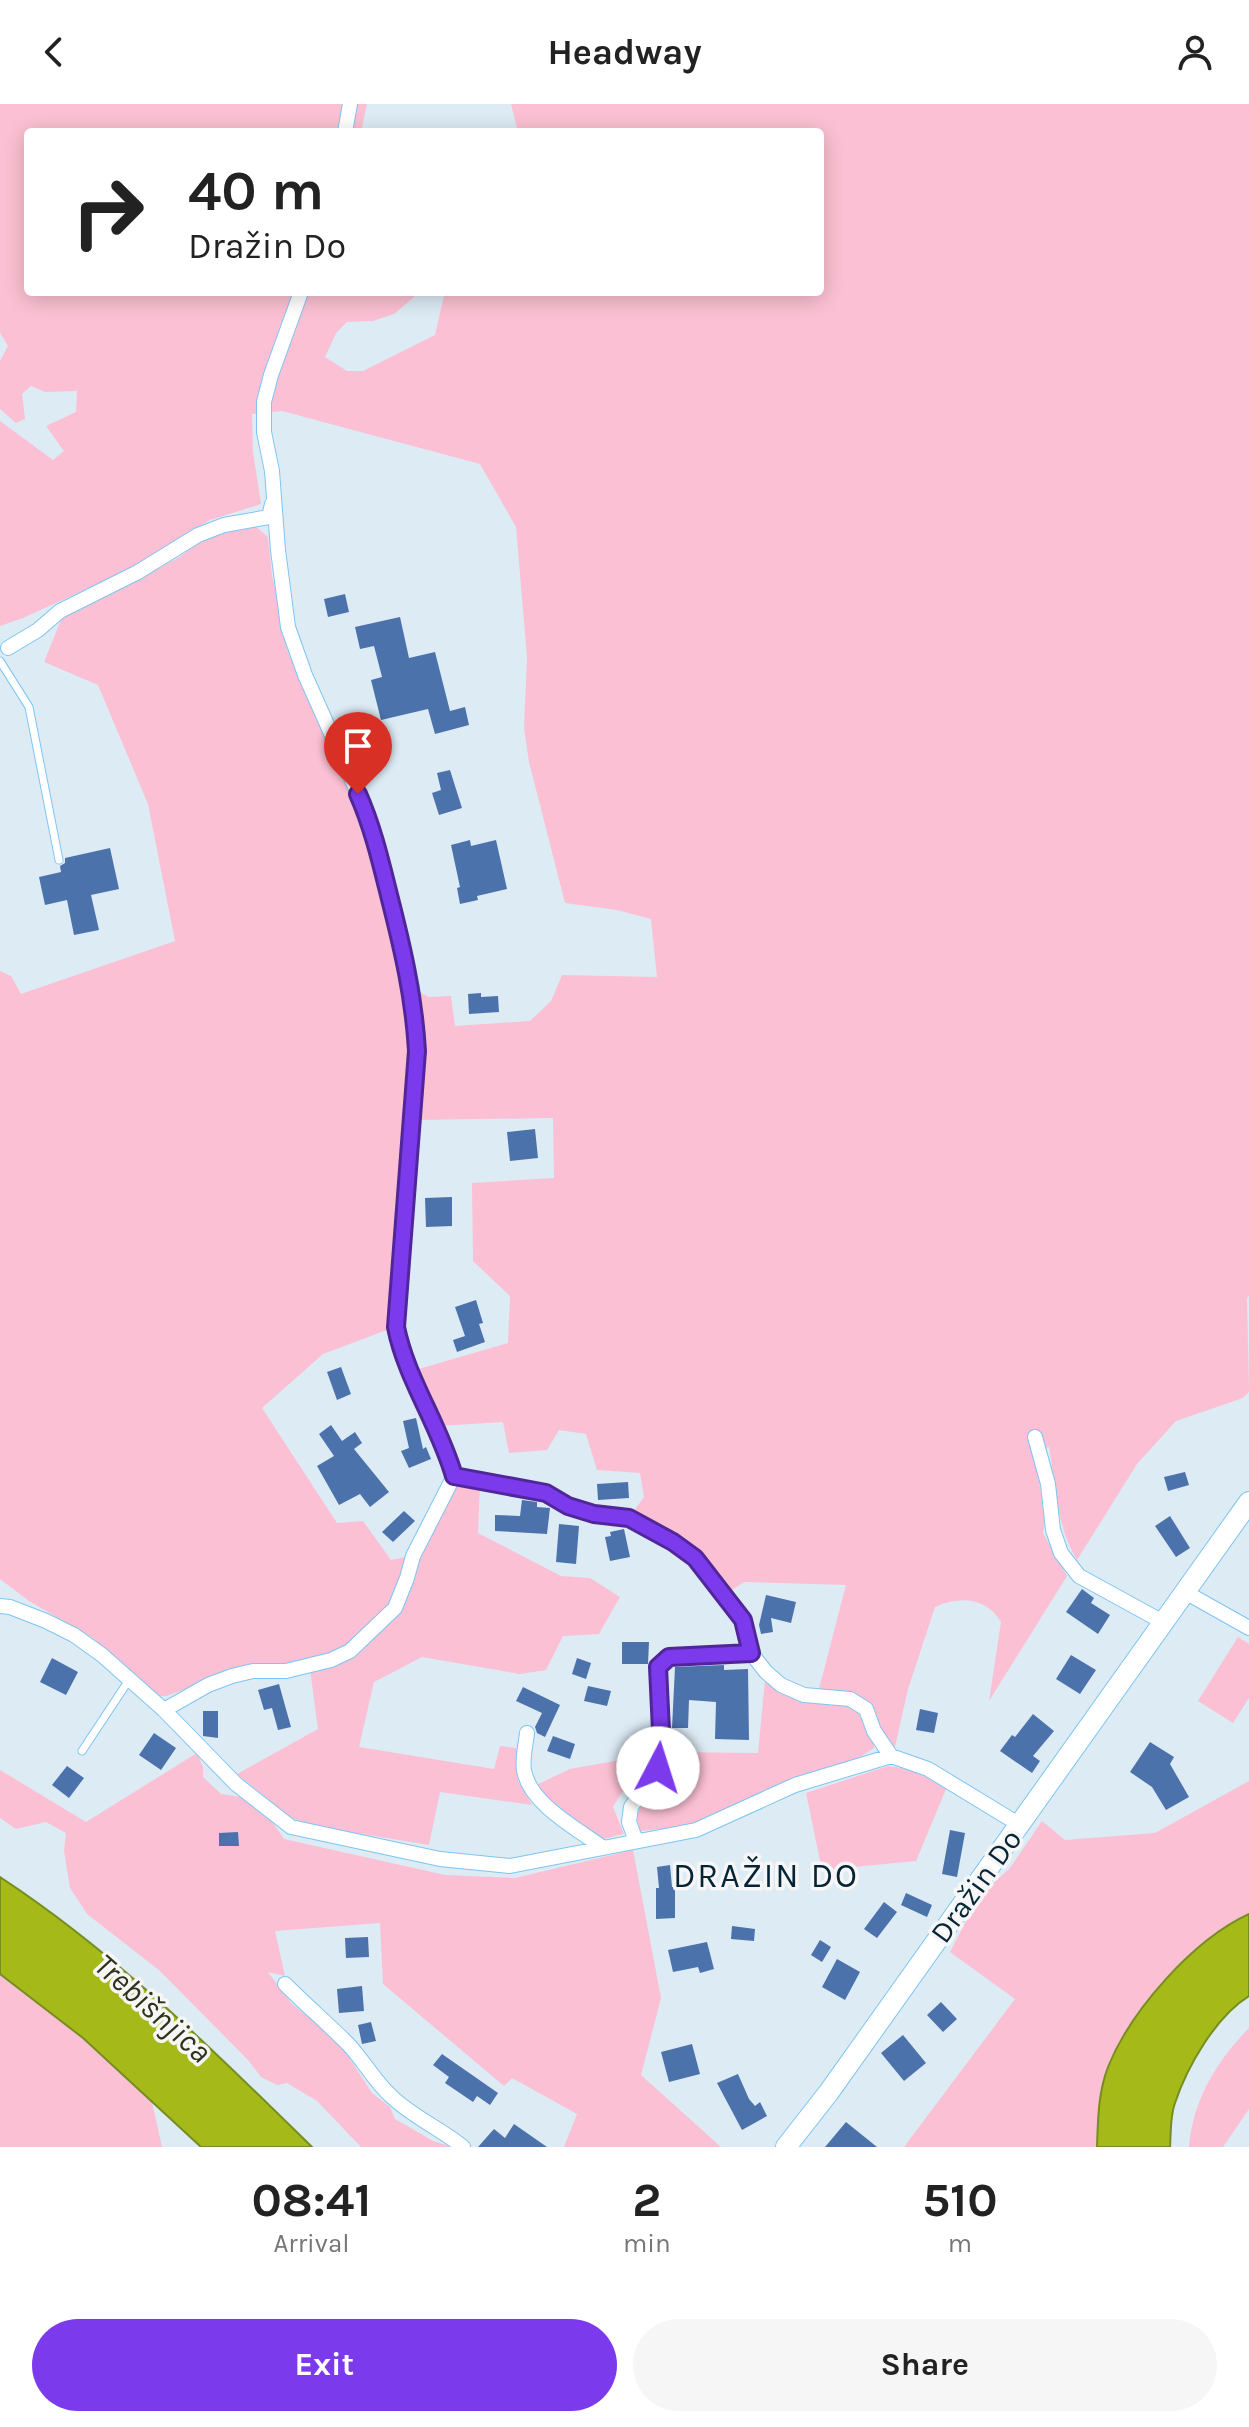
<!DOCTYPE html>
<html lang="en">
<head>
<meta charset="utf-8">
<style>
	:root { --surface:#fff; --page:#f6f6f6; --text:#222; --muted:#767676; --accent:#7c3aed }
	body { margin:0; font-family:Karla,sans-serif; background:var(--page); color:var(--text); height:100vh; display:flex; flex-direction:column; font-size:30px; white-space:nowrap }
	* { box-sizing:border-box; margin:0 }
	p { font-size:26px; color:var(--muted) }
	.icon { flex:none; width:44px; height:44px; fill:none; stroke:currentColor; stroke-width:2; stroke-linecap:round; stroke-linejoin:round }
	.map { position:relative; height:2043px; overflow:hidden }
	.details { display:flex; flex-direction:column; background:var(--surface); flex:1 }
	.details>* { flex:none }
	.banner { position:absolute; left:24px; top:24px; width:800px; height:168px; border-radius:8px; box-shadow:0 4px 20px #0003; background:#fff; color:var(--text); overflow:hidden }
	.pin { position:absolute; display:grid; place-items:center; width:68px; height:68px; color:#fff; margin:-82px -34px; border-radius:50% 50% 50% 0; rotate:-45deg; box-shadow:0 0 8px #0007 }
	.pin .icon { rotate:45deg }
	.me { position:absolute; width:88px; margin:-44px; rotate:5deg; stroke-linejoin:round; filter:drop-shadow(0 0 6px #0008) }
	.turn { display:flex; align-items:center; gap:28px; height:168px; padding:0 32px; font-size:36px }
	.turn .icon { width:104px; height:104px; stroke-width:2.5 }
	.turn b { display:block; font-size:56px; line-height:68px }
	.eta { display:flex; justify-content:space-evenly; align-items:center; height:136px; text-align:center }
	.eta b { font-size:48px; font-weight:700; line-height:56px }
	.primary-button { display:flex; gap:16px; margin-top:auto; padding:16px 32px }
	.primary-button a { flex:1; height:92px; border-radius:48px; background:var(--accent); color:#fff; font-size:32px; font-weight:700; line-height:92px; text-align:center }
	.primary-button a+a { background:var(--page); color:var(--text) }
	header { display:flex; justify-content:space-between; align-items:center; height:104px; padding:0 32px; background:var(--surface); font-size:36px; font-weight:700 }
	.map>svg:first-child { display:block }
	.green { fill:#fbc0d3 }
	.water { fill:#a5ba18; stroke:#758d21; stroke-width:2 }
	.building { fill:#4c72ab }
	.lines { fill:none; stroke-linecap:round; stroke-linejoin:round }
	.lane-casing { stroke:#7dc5f4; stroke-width:9 }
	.street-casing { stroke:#7dc5f4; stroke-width:16 }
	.secondary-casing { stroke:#7dc5f4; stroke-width:22 }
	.lane { stroke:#fff; stroke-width:7 }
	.street { stroke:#fff; stroke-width:14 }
	.secondary { stroke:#fff; stroke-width:20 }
	.route-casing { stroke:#51269a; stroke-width:20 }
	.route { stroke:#7c3aed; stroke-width:14 }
	.labels { text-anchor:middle; stroke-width:7; stroke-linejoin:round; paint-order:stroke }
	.street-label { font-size:30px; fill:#052436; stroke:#f6f6f6 }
	.water-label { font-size:32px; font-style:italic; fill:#2e331b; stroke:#f6f6f6 }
	.quarter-label { font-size:34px; letter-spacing:2px; fill:#052436; stroke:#f6f6f6 }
</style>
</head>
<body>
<header><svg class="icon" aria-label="back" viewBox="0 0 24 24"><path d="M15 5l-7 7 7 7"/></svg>Headway<svg class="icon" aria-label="person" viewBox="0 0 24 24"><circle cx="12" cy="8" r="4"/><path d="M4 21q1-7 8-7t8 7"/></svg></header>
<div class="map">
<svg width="1249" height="2043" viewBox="0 0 1249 2043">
	<rect width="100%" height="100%" fill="#ddebf5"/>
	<!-- green -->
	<path class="green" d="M0,0H367L361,28H28V188H420L394,210L373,217L347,218L336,229L325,253L347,267H363L435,231L444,192L442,188H820V28H518L511,0H1249V1192L1247,1194L1249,1288L1243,1294L1176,1317L1137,1360L1077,1456C1056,1422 1056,1382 1049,1343L1032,1348L1036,1359L1045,1415L1043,1429L1067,1472L989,1597L1001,1518C986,1493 959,1492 935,1503L908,1585L895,1643L887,1639L850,1589L819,1585L846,1481L744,1478L726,1490L634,1407L644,1393L640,1369L597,1366L586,1330L559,1326L547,1346L509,1349L503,1318L438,1322L412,1267L508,1239L510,1192L473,1157L472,1079L554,1074L553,1014L415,1016L414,884L428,893L451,892L455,922L530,917L551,897L562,871L657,873L651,815L617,806L565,799L529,658L524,624L527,553L516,423L480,360L282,307L252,310L253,348L261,400L210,416L132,464L23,514L0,522V317L53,356L64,347L46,322L76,308L77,287L45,288L31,282L22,290L25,315L16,319L0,305V257L8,242L0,229Z
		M255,422L268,433L272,471L287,545L296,568L317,605L364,713L408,883L412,929L401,1087L397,1092L395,1100L398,1120L395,1223L323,1250L262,1304L337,1419L363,1417L391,1456L411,1452L393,1504L331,1554L206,1578L166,1592H154L93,1534L29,1497L0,1475V867L11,872L21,890L175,837L148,700L98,581L44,558L63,511L145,472L181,452L200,437L225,426Z
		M454,1374L480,1379L478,1429L561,1472L590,1474L620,1493L599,1530L563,1532L546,1566L520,1570L422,1553L374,1578L359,1643L494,1665L500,1642L516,1644L518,1677L532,1701L440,1688L429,1741L319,1723L291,1714L237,1670L318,1625L310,1565L332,1558L396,1505Z
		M1238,1533L1249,1540V1594L1233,1619L1198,1597Z
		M765,1576L855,1603C865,1612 874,1630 874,1644L854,1657L689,1722L640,1727L636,1711L656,1679L670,1648L758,1649Z
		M197,1649L203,1663V1673L221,1690L241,1693L269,1713L284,1735L445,1771L515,1774L633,1746L661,1894L641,1971L721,2043H564L577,2010L512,1974L504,1982L383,1880L380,1819L275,1827L285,1872L268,1868L291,1899L324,1926L346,1949L372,1989L390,2003L395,2015L433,2037L453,2043H361L317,1997L287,1979L277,1981L261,1973L248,1956L160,1867L87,1810L70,1784L64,1747L66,1729L46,1718L16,1725L0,1714V1666L86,1718Z
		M654,1650C641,1670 624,1682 613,1703L624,1730L603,1735L567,1710L534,1682L570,1665Z
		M888,1662L914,1666L946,1685L916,1757L822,1766L806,1689Z
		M1249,1677V1810L1241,1813L1098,2005L1097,2043H904L1015,1895L950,1848L979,1792L1010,1764L1042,1717L1065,1736L1155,1729Z
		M0,1870L83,1934L151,1994L162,2043H0Z
		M1249,1924V2005L1223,2043H1189C1193,1996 1216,1958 1249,1924Z"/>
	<!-- water -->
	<path class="water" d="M0,1773C116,1849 213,1946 312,2043H201L83,1934L0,1870Z
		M1249,1810V1892C1216,1912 1187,1963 1175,1999C1170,2012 1171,2029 1170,2043H1097C1098,2016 1098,1989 1108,1963C1131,1906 1193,1836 1249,1810Z"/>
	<!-- building -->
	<path class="building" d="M345,490L349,508L328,513L324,495Z
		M400,513L409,554L435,548L450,607L465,603L469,621L435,630L428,605L381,616L371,576L382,573L374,542L360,545L355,523Z
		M450,666L462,704L439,711L432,689L441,686L437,669Z
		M470,736L471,742L496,736L507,785L477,792L478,796L460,800L457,784L460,783L451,741Z
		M110,744L119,785L91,791L99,826L74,831L67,796L45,801L39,773L61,768L60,762L65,759V754Z
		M481,889V893L498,892L499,908L469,910L468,890Z
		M535,1025L538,1054L510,1057L507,1028Z
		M452,1093V1122L426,1123L425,1094Z
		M476,1196L483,1219L479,1220L485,1238L457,1248L453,1236L465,1232L455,1203Z
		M341,1263L351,1290L337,1296L327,1268Z
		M416,1314L423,1345L426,1343L431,1355L409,1364L401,1347L409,1344L403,1317Z
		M331,1321L342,1337L355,1328L362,1339L354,1345L389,1388L370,1403L360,1390L339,1401L317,1362L334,1352L319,1330Z
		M1185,1368L1189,1381L1168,1387L1164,1373Z
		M628,1378L629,1394L598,1396L597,1380Z
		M522,1396L537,1398V1403L550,1404L547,1430L495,1427V1411L520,1412Z
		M404,1407L415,1417L393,1438L382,1428Z
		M1170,1412L1190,1444L1176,1453L1155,1422Z
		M559,1420L579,1422L576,1460L556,1458Z
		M624,1425L630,1453L610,1457L605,1433L611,1432L610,1428Z
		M1082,1485L1094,1494L1091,1499L1110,1511L1098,1530L1066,1508Z
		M766,1491L796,1498L791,1519L771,1514L773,1528L761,1530L759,1521Z
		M622,1538H649L648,1560H622Z
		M1071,1551L1096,1566L1080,1590L1056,1575Z
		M52,1554L78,1568L66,1591L40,1578Z
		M577,1554L591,1559L586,1575L572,1570Z
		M724,1561V1566L748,1565L749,1636L715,1635L716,1598L689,1596L688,1624H672L675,1563Z
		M279,1580L291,1623L278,1626L272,1604L264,1606L258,1586Z
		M588,1582L611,1587L607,1602L584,1597Z
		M523,1583L560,1601L545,1633L537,1629L535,1623L542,1609L516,1597Z
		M920,1605L938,1609L934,1629L916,1626Z
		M203,1607H218V1634L203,1632Z
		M1033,1610L1054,1627L1033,1652L1040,1657L1032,1669L1000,1647L1012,1631L1015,1633Z
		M154,1629L176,1644L161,1666L139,1651Z
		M553,1632L575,1640L570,1655L547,1647Z
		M1150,1638L1174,1653L1170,1660L1189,1693L1166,1706L1152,1683L1130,1668Z
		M67,1662L84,1674L69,1694L52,1681Z
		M950,1726L965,1729L957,1773L942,1770Z
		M238,1728L239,1742H219V1729Z
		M670,1761L672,1783H675V1814L656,1815V1784H659L657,1763Z
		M906,1789L932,1801L927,1813L901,1801Z
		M884,1798L897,1808L877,1834L864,1825Z
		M732,1822L755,1825L754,1837L731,1835Z
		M368,1833L369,1853L346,1854L345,1834Z
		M820,1836L831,1843L822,1858L811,1851Z
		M707,1838L714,1865L700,1869L698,1863L673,1868L668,1846Z
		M837,1855L860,1868L845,1896L822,1883Z
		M362,1882L364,1907L339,1909L337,1885Z
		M941,1898L957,1915L943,1928L927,1911Z
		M371,1918L376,1937L362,1940L358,1921Z
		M903,1931L926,1959L904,1977L881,1949Z
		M692,1940L700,1970L669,1978L661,1948Z
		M442,1950L498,1989L490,2001L477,1992L473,1998L445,1979L449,1973L433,1961Z
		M738,1970L749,1995L755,2002L760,1998L767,2012L742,2026L717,1979Z
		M846,2018L877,2043H825Z
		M514,2020L547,2043H478L494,2025L505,2034Z"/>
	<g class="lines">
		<defs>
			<path id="lane" d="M0,557L29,603L59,756
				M82,1647L129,1576"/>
			<path id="street" d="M345,28L350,0
				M301,188L271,271L264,298V328L272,367L278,446L288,523L305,571L368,712L412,883L417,947L396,1223C405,1273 439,1320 454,1372L546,1389L568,1402L594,1410L629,1414L673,1438L695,1454L718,1481L743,1516L751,1549L766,1568L781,1581L804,1591L850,1595L866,1605L874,1627L891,1652
				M8,544L38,526L60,507L138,468L198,431L224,421L269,413L272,400
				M1035,1333L1048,1380L1053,1426L1061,1449L1079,1472L1163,1518
				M1185,1488L1249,1524
				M0,1502L10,1503L46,1517L74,1531L102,1551L164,1606L236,1680L291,1723L440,1755L510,1762L696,1726L795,1681L891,1652
				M164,1606L208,1581L232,1572L253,1567H286L331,1556L350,1547L395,1504L407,1474L413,1452L454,1372
				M527,1629C526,1640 522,1654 524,1666C529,1699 576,1724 602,1743
				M891,1652L928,1665L1020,1721
				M636,1737L629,1718L631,1703L658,1664L662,1648L658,1563L669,1553L751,1549
				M285,1880C306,1901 328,1920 348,1940C364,1957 375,1978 392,1993C413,2013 441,2025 463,2043"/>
			<path id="secondary" d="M786,2043L829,1988L1249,1398"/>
		</defs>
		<!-- lane casing -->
		<use href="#lane" class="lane-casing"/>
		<!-- street casing -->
		<use href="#street" class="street-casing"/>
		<!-- secondary casing -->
		<use href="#secondary" class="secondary-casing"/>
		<!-- lane -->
		<use href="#lane" class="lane"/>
		<!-- street -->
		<use href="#street" class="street"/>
		<!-- secondary -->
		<use href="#secondary" class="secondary"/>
	</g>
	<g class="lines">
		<defs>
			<path id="route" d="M358,690C373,724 381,759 390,795C403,846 414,894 417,947L396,1223C406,1274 439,1320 454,1372L546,1389L568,1402L594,1410L629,1414L673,1438L695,1454L743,1516L751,1549L669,1553L658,1563L662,1648L658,1664"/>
		</defs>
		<!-- route casing -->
		<use href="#route" class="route-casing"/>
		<!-- route -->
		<use href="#route" class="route"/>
	</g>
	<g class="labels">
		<!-- street labels -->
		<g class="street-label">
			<text transform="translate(976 1782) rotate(-54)" y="10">Dražin Do</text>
		</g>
		<!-- water labels -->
		<g class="water-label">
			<text transform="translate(153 1904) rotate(42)" y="11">Trebišnjica</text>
		</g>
		<!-- quarter labels -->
		<g class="quarter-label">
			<text x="766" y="1783">DRAŽIN DO</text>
		</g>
	</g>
</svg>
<div class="pin" style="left:358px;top:690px;background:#d93025"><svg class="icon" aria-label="arrive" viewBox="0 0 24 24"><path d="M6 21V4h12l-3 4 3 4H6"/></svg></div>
<svg class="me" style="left:658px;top:1664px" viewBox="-20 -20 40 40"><circle r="19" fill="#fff"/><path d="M0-13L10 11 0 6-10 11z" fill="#7c3aed"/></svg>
<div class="banner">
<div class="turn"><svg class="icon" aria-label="right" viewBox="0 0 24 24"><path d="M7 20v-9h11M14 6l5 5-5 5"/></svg><div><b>40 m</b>Dražin Do</div></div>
</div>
</div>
<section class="details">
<div class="eta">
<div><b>08:41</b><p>Arrival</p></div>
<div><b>2</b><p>min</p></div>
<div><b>510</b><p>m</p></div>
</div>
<div class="primary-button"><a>Exit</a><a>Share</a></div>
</section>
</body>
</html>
